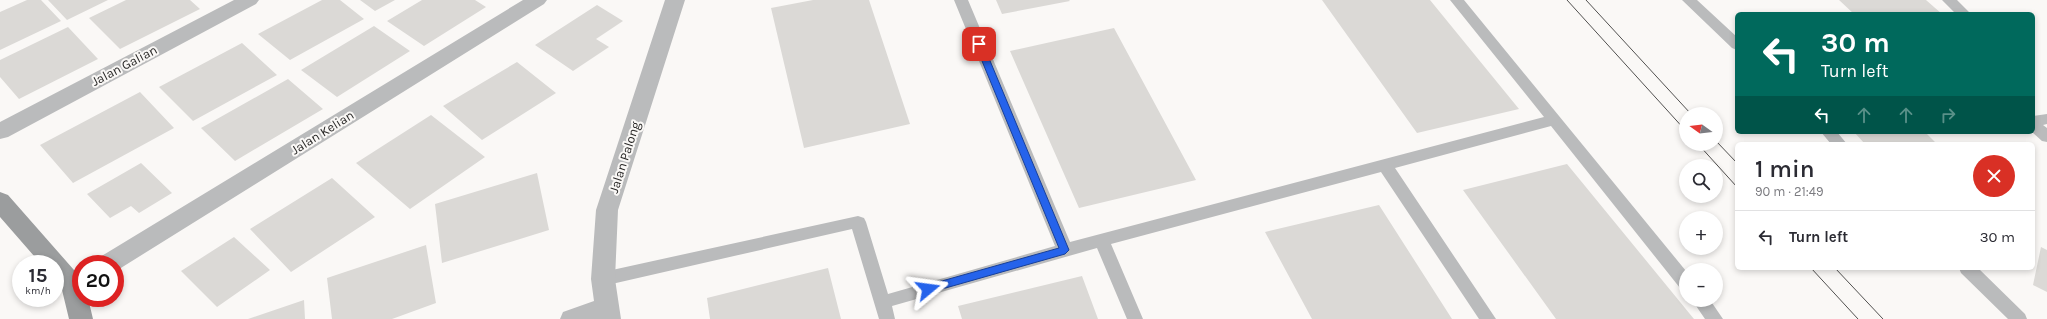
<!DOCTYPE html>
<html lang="en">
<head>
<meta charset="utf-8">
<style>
	:root { --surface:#fff; --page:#f2f2f3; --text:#2b2b33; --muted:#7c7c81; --line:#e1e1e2 }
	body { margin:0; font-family:Karla,sans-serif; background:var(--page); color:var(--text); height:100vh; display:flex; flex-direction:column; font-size:15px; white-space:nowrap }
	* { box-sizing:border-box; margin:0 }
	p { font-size:13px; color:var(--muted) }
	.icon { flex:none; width:22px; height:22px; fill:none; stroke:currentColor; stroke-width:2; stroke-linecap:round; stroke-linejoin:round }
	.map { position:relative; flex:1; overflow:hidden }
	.sheet { position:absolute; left:1735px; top:142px; width:300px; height:128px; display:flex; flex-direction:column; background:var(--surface); border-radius:6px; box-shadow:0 2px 6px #0003 }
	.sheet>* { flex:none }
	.banner { position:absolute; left:1735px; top:12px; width:300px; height:122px; border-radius:6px; box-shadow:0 2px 6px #0003; background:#00695c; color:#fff; overflow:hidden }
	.needle { width:26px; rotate:285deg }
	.tools { position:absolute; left:1679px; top:107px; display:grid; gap:8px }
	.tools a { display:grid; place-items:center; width:44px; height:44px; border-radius:50%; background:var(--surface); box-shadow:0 2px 6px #0003; font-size:20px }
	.speed { position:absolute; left:12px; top:255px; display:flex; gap:8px; font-size:20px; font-weight:700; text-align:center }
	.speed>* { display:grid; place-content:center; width:52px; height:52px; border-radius:50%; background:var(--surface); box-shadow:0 2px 6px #0003; line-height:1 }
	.speed small { font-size:10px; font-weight:400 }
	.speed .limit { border:6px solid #d22; background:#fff; color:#111 }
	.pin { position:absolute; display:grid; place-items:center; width:34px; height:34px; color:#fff; margin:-17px; border-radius:8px; box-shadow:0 2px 6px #0006 }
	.me { position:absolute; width:44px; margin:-22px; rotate:74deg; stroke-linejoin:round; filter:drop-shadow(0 0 3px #0008) }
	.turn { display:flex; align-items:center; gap:14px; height:84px; padding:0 20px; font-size:18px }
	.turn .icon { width:52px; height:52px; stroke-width:2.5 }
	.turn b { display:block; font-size:28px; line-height:34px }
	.lanes { display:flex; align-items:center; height:38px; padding:0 20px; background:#0003; justify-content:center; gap:20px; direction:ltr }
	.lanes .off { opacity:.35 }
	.round { display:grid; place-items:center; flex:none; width:42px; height:42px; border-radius:21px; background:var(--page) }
	.head { display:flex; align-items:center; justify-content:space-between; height:68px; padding:0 20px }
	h1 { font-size:24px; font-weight:600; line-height:30px }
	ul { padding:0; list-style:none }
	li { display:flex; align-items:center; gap:12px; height:52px; padding:0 20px; border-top:1px solid var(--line) }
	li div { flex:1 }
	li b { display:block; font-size:15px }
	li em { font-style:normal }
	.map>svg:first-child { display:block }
	.building { fill:#dbd9d6 }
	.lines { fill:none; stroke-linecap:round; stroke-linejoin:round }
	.lane { fill:#babbbc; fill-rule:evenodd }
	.street { fill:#babbbc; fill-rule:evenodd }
	.secondary { fill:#9b9d9e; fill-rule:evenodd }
	.tram { stroke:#525150; stroke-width:1 }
	.route { fill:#2563eb; stroke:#184099 }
	.labels { text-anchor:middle; stroke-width:4; stroke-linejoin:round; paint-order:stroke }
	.street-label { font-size:13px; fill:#292827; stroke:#faf8f6 }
</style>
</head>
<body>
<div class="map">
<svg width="2047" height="319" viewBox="0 0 2047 319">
	<rect width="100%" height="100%" fill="#faf8f6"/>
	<!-- building -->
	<path class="building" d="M27,0H41L61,21L0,50V12Z
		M48,0H108L67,20Z
		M126,0H190L200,9L120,49L89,18Z
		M322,0H340L364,19L290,60L258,34Z
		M360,0H395L375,11Z
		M422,0H475L486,7L424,46L387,21Z
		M813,0H869L910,124L804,148L771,8Z
		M996,0H1069L1070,1L1002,14Z
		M1322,0H1430L1519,109L1417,133Z
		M1839,0H1926L1942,14H1854Z
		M597,5L623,21L596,39L609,47L573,71L535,45Z
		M374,26L410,51L337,97L301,70Z
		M68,27L98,59L19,99L0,77V60Z
		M1114,28L1196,180L1079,208L1010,51Z
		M242,43L277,75L193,121L159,87Z
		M517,62L556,93L482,140L443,106Z
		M288,79L323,109L235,161L201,128Z
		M140,92L174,128L73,183L40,145Z
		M431,115L485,157L410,209L356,163Z
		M1854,132H1925L1937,144H1865Z
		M141,163L172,193L139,213L131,206L110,218L87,194Z
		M1567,164L1694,319H1556L1463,190Z
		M537,173L549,230L442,263L435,204Z
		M332,178L375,217L291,272L250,229Z
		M1379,205L1452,319H1312L1265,232Z
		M234,237L270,270L217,307L181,271Z
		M426,245L436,303L392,319H332L327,278Z
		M2041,247L2047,250V292L2033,285Z
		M828,268L841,319H710L707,298Z
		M1082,276L1098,319H962L958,306Z
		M304,300L305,319H248Z"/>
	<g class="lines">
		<!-- lane -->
		<path class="lane" d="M954,0H968L1070,242L1544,117L1450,0H1464L1686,271V290L1680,288L1551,126L1395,168L1496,319H1479L1381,172L1111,244L1143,319H1127L1097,248L892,306L895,319H879L852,229L603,286L597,284L595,279L597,274L603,272L858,216L864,218L866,222L888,294L1055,246Z
			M1682,0H1697L1737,37V50L1732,48Z
			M1942,0H1957L1971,14H1956Z
			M2047,114V124L2043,125L2047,128V142L2042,141L2032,132L2033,116Z
			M1821,132H1837L1847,144H1831Z
			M1959,268H1978L2025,314L2027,319H2008L1961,273Z
			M1692,300H1710L1723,319H1705Z"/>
		<!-- street -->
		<path class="street" d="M234,0H259L256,4L8,137L0,139V122Z
			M523,0H547L544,4L116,271H115V264H96L100,257Z
			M665,0H685L618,210L615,279L621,319H560L563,312L594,301L591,279L596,210Z"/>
		<!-- secondary -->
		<path class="secondary" d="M0,192L8,195L81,278V298H88L93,319H69L62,290L55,281V264H41L0,217Z"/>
		<!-- tram -->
		<path class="tram" d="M1567,0L1686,131
			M1586,0L1691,114
			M1716,141L1737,163
			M1698,144L1737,187
			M1811,268L1858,319
			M1835,268L1883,319"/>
	</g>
	<!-- route -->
	<path class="route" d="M979,41L983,44L1069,250L1065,254L928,293L924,292L923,289L924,286L1059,248L975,44Z"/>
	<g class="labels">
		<!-- street labels -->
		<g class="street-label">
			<text transform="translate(124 65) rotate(-28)" y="5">Jalan Galian</text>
			<text transform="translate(322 132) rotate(-32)" y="5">Jalan Kelian</text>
			<text transform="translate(624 157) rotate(-72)" y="5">Jalan Palong</text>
		</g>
	</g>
</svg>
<div class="tools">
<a><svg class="needle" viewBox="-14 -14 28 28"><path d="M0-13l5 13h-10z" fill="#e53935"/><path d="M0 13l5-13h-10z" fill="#7c7c81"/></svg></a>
<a><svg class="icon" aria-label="search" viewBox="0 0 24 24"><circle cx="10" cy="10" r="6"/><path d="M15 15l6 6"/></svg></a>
<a>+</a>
<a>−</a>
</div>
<div class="speed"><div>15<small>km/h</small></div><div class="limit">20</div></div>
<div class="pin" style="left:979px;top:44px;background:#d93025"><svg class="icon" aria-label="arrive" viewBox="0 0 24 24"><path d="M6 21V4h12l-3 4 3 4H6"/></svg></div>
<svg class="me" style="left:928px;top:289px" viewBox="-20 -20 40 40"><path d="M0-17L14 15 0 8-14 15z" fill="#2563eb" stroke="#fff" stroke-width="4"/></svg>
<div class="banner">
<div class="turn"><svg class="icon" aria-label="left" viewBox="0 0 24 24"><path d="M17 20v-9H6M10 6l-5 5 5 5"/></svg><div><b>30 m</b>Turn left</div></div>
<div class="lanes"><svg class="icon" aria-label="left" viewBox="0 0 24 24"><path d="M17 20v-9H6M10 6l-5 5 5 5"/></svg><svg class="icon off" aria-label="ahead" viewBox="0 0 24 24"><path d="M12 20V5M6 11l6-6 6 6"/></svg><svg class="icon off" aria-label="ahead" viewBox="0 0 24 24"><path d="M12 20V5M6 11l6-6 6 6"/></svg><svg class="icon off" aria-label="right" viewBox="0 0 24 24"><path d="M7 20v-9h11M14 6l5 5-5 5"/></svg></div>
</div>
<section class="sheet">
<div class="head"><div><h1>1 min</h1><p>90 m · 21:49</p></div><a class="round" style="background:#d93025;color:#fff"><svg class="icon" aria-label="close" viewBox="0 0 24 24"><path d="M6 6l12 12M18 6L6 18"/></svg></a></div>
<ul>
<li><svg class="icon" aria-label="left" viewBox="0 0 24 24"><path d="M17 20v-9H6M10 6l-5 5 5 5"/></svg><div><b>Turn left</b></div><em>30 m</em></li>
</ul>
</section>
</div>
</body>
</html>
